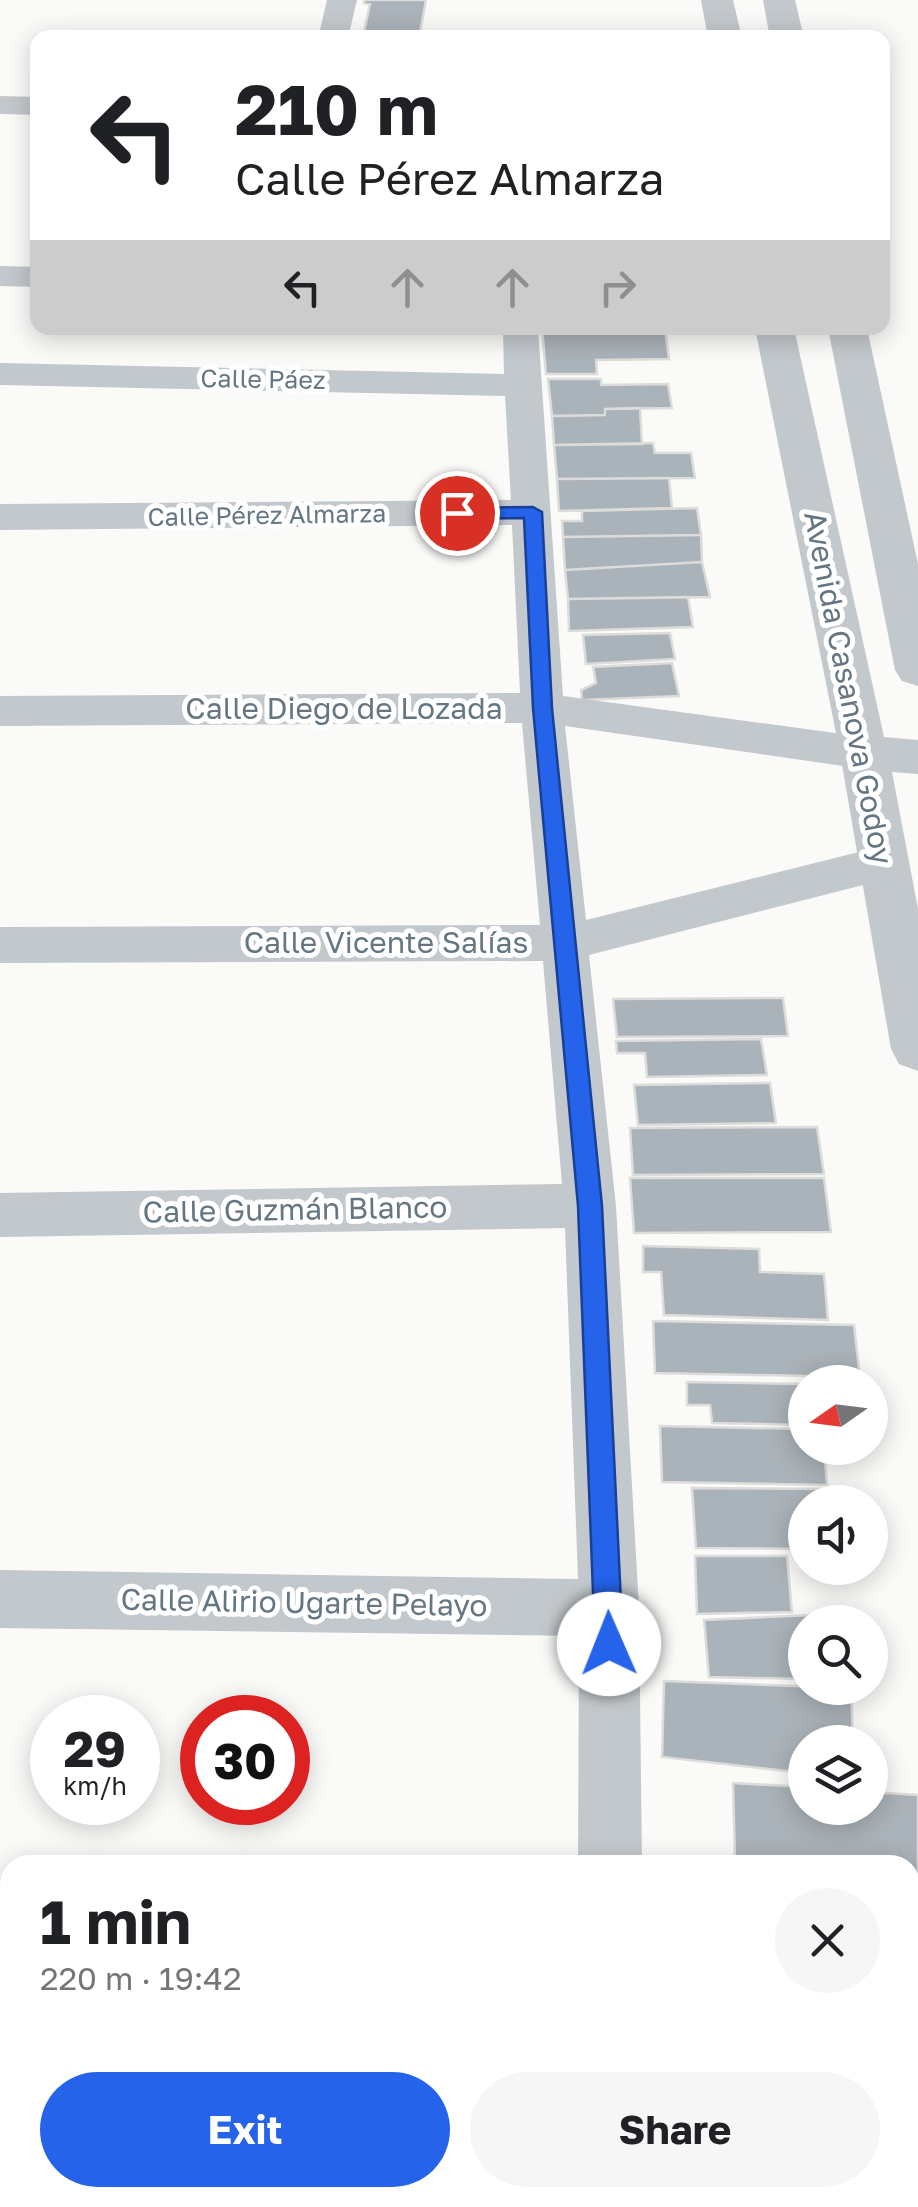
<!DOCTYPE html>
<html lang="en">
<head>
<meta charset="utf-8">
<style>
	:root { --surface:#fff; --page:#f6f6f6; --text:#202124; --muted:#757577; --accent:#2563eb }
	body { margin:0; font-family:"Golos Text",sans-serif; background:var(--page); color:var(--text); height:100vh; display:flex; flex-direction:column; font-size:38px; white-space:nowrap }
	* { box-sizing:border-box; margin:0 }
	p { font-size:32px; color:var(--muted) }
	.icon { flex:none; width:55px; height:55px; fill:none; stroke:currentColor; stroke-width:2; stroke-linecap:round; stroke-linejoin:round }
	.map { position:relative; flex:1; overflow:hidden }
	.details { position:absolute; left:0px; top:1855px; width:920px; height:352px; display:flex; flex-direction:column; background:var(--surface); border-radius:30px 30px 0 0; box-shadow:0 5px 25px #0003 }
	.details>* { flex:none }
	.banner { position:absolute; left:30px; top:30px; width:860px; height:305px; border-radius:20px; box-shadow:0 5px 25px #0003; background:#fff; color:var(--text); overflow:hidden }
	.needle { width:65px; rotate:256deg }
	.tools { position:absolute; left:788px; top:1365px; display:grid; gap:20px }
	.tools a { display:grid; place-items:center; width:100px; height:100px; border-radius:50%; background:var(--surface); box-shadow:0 5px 25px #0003; font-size:50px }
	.speed { position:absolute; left:30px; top:1695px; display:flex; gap:20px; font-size:50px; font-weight:700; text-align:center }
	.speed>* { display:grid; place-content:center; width:130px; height:130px; border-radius:50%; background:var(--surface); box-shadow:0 5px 25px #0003; line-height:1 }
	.speed small { font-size:25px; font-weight:400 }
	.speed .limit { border:15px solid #d22; background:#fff; color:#111 }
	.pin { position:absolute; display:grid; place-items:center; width:85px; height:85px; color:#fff; margin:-42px; border:5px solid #fff; border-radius:50%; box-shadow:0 2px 10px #0007 }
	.me { position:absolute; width:110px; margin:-55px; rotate:359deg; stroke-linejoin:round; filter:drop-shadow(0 0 8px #0008) }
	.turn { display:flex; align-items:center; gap:35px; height:210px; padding:0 40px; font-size:45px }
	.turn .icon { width:130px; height:130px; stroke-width:2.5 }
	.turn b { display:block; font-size:70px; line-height:85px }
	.lanes { display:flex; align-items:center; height:95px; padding:0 40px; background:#0003; justify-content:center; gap:50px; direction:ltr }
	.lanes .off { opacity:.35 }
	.round { display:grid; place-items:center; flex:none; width:105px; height:105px; border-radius:52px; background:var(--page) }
	.head { display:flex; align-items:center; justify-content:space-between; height:170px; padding:0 40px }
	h1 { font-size:60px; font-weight:700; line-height:75px }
	.cta { display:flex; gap:20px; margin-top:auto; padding:20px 40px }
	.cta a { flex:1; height:115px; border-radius:60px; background:var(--accent); color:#fff; font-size:40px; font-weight:700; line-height:115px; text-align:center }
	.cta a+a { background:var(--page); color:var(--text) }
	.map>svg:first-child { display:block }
	.building { fill:#aab3b9; stroke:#dcdcda; stroke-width:2.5 }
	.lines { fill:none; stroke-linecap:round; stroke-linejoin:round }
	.minor { fill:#c3c8cc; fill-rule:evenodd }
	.tertiary { fill:#c3c8cc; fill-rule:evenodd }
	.route { fill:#2563eb; stroke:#184099; stroke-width:2.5 }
	.labels { text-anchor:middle; stroke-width:10; stroke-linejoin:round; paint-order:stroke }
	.far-street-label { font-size:25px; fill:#657683; stroke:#fff }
	.street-label { font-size:30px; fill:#657683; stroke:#fff }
</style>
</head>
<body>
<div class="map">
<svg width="918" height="2207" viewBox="0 0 918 2207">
	<rect width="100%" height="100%" fill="#fafaf8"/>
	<!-- building -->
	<path class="building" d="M365,0H426L419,38H353L354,31L364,32L370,4L364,3Z
		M542,328H665L669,359L596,360L597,374H546Z
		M548,379H601V385L668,384L672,408L605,409V415L552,416Z
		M640,408L642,444L554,445L552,416L605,415V409Z
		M653,443L655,453H691L695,478L557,479L554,445Z
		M669,478L672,508L559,511L557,479Z
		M697,508L701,535L563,537L562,521H582V511Z
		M701,535L702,562L565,570L563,537Z
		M702,562L710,597L568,599L565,570Z
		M688,597L693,627L569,631L568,599Z
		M670,633L675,659L586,664L583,635Z
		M672,663L679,696L582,700L581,690L596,683L593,667Z
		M783,998L788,1036L617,1037L613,999Z
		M761,1039L767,1075L647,1077L645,1053H617L616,1041Z
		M770,1083L776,1123L638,1125L634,1085Z
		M817,1127L824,1174L633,1175L630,1128Z
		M630,1178H824L831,1232L634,1233Z
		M643,1246L759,1249L760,1272L824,1274L828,1320L664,1315L661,1272H643Z
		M653,1321L854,1325L860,1377L655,1373Z
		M687,1382L802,1384L805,1425L712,1423L710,1405H687Z
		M660,1426L805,1429V1448H824L827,1485L662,1482Z
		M692,1488L836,1489L838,1502H805V1549L696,1548Z
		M695,1556H787L792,1612L697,1614Z
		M858,1613V1622H805V1679L709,1677L704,1620Z
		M664,1681L851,1688L853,1742H805V1773L662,1757Z
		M733,1783L805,1787V1808H870V1792L918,1795V1873H910V1865L735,1861Z
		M910,2072L918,2073V2178H910Z
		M685,2198H889L890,2207H686Z"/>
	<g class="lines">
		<!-- minor -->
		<path class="minor" d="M327,0H357L348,38H318Z
			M0,96L38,97V115L0,114Z
			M0,266L38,267V287L0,286Z
			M503,328H538L563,696L864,737L879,742L886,753L879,764L864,769L565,726L586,920L883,846L899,851L906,863L899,875L883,880L589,955L616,1206L639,1608L642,1865H578L579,1636L0,1628V1570L578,1579L565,1228L0,1237V1193L562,1184L543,961L0,963V927L540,925L522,723L0,726V696L520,693L512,525L0,530V504L511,500L505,396L0,385V363L504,374Z
			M0,2022H10V2090H0Z
			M571,2198H641L640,2207H570Z"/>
		<!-- tertiary -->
		<path class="tertiary" d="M701,0H733L742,38H708Z
			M763,0H795L804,38H770Z
			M755,328H794L884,737L918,740V774L892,772L918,909V1071L899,1064L891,1049L840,753Z
			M828,328H867L918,564V686L902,681L895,670Z"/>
	</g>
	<!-- route -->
	<path class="route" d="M533,507L542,512L552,708L602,1206L623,1644L619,1654L609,1658L599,1654L595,1644L578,1206L533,708L524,518L457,519L448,513L457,508Z"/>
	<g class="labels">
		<!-- far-street labels -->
		<g class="far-street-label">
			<text transform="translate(263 379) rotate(1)" y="9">Calle Páez</text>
			<text transform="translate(267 515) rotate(-1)" y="9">Calle Pérez Almarza</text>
		</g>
		<!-- street labels -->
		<g class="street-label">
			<text transform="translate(848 688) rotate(79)" y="10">Avenida Casanova Godoy</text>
			<text x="344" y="719">Calle Diego de Lozada</text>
			<text x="386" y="953">Calle Vicente Salías</text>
			<text transform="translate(295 1210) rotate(-1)" y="10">Calle Guzmán Blanco</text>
			<text transform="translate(304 1603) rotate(1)" y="10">Calle Alirio Ugarte Pelayo</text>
		</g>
	</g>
</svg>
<div class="tools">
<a><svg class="needle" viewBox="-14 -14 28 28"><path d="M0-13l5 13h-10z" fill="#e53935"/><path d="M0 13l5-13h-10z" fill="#757577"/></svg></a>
<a><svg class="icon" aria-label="sound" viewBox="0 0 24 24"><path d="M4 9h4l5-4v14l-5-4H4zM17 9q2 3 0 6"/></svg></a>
<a><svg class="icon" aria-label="search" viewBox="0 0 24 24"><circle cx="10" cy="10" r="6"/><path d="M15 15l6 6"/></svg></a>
<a><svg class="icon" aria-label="layers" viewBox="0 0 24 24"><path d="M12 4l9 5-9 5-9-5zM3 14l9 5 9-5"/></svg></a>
</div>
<div class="speed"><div>29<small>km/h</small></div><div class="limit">30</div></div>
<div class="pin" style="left:457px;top:513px;background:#d93025"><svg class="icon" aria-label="arrive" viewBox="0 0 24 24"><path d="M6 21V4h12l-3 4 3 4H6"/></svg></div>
<svg class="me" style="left:609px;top:1644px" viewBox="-20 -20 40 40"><circle r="19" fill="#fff"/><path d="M0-13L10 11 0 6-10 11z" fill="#2563eb"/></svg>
<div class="banner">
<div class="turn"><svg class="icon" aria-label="left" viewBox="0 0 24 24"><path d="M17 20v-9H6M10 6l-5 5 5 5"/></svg><div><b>210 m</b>Calle Pérez Almarza</div></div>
<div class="lanes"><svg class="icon" aria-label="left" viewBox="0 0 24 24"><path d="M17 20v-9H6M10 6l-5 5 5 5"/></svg><svg class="icon off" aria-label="ahead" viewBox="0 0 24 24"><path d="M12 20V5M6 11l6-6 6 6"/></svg><svg class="icon off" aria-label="ahead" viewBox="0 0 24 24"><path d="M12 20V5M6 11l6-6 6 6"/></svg><svg class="icon off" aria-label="right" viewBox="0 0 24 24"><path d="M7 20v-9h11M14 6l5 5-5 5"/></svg></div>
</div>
<section class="details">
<div class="head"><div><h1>1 min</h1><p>220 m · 19:42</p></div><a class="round"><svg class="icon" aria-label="close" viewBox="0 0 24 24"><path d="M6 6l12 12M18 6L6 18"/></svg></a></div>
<div class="cta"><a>Exit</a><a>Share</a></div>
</section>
</div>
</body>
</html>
